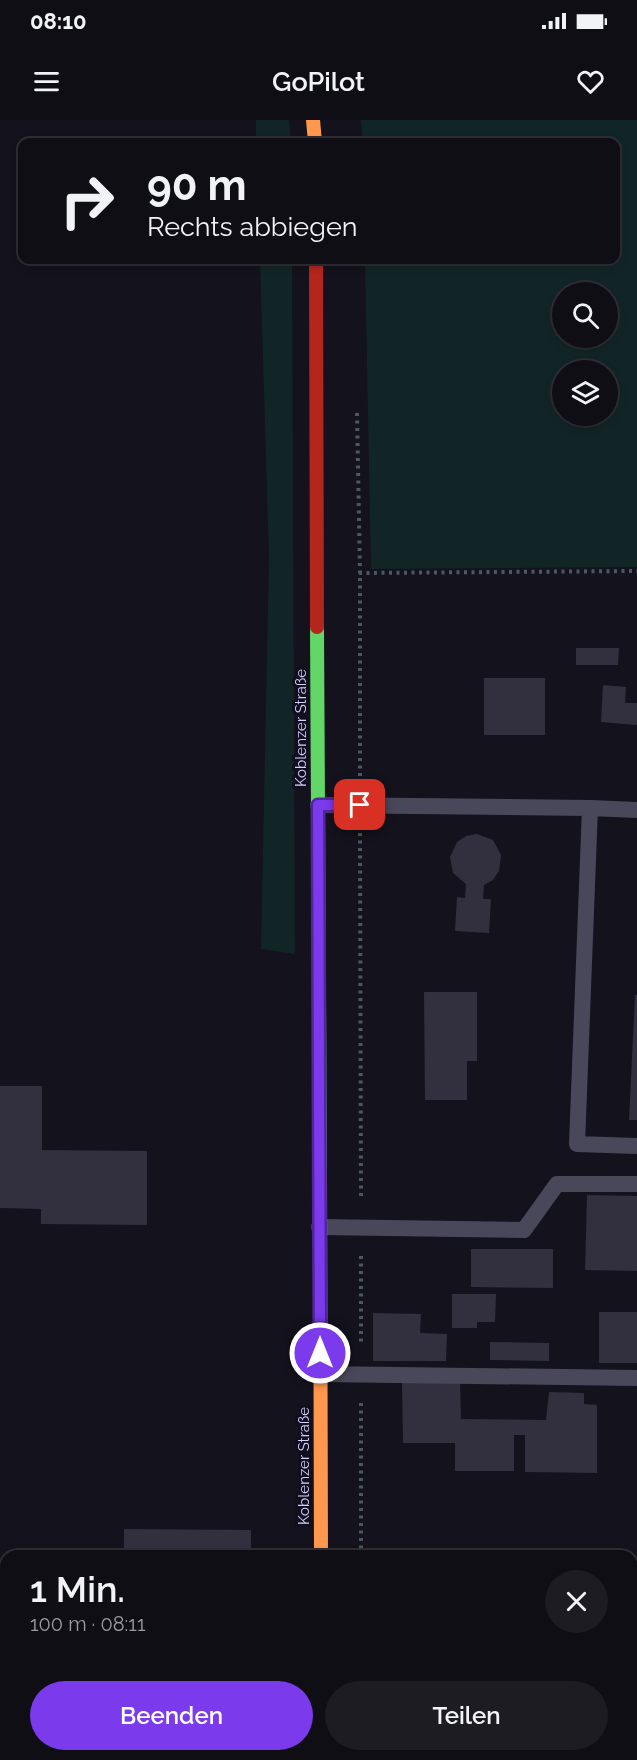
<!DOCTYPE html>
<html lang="de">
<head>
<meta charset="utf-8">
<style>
	:root { --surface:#0f0e15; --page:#1d1c22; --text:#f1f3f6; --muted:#9b9ca0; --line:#2f2e34; --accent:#7c3aed }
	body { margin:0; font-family:Raleway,sans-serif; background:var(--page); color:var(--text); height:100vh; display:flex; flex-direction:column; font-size:22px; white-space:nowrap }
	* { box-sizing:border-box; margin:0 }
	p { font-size:20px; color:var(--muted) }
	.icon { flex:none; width:33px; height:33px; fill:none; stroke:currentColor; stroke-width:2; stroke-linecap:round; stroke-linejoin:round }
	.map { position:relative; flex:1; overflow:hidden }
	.details { position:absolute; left:0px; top:1430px; width:638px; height:212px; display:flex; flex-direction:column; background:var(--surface); border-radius:18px 18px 0 0; box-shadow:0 3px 9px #0003,0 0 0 2px var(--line) }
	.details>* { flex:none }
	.hud { position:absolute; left:18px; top:18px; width:602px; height:126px; border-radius:12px; box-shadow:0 3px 9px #0003,0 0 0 2px var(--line); background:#0f0e15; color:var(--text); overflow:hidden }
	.buttons { position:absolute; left:552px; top:162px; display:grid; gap:12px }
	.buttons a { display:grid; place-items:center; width:66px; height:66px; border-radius:50%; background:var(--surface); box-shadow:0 3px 9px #0003,0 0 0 2px var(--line); font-size:30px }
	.pin { position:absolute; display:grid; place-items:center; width:51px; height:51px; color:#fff; margin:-26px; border-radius:12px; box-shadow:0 3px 9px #0006 }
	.me { position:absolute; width:66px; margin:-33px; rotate:0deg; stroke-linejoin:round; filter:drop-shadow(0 0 4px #0008) }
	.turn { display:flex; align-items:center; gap:21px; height:126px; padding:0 30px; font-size:27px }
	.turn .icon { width:78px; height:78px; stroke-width:2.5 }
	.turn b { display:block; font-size:42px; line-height:51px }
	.round { display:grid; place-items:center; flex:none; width:63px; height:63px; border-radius:32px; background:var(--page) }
	.head { display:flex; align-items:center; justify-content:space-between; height:102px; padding:0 30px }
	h1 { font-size:36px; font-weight:600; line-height:45px }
	.primary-button { display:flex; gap:12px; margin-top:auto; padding:12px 30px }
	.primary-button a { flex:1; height:69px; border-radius:36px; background:var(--accent); color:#fff; font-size:24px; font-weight:600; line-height:69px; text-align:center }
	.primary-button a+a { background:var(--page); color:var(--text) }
	.status { display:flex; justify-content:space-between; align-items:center; height:42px; padding:0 30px; background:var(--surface); direction:ltr }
	.status svg { height:16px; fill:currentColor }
	header { display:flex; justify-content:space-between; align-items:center; height:78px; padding:0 30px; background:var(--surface); font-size:27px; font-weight:600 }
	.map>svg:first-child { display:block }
	.green { fill:#122526; fill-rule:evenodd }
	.building { fill:#32303e }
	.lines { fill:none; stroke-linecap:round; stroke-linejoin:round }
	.path { stroke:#4b5863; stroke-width:4; stroke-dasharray:3 4.5; stroke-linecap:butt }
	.lane { stroke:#49485b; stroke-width:16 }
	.fast { stroke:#63d668; stroke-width:14 }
	.slow { stroke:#ff974d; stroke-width:14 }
	.jam { stroke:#b3261e; stroke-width:14 }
	.route-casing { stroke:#51269a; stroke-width:15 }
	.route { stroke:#7c3aed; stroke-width:10 }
	.labels { text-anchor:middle; stroke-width:6; stroke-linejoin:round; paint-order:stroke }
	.street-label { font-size:15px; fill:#d5d1fb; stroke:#110f1f }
</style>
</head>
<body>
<div class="status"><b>08:10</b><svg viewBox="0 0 49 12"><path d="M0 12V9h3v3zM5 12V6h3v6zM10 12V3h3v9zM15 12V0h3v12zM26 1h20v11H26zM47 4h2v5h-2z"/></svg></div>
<header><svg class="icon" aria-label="menu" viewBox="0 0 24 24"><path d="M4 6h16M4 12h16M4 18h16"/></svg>GoPilot<svg class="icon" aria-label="heart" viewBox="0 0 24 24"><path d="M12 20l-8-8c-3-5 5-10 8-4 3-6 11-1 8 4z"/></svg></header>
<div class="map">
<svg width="637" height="1640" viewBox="0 0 637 1640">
	<rect width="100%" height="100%" fill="#14121c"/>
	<!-- green -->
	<path class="green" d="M256,0H289L291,22H256Z
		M361,0H637V447L371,449L365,140H615V22H363ZM608,172V218H562V172ZM562,250H608V296H562Z
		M260,140H292L295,834L261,829L269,438Z"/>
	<!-- building -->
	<path class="building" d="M576,528H619L618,545H576Z
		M484,558H545V615H484Z
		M603,565L626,567L625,583H637V605L601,602Z
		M477,714L493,720L501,735L499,751L493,760L484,765L483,779H491L489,813L455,811L457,777L465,778L466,764L453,753L450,737L457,722L466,716Z
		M424,872H477V941H467V980H425Z
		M635,875H637V1000H629Z
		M0,966H42V1030L147,1031V1105L41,1104V1089L0,1088Z
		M587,1075L637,1076V1151L585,1150Z
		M471,1129H553V1168L471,1167Z
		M452,1174H496L495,1202H477V1208H452Z
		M599,1192H637V1243H599Z
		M373,1193L421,1194L420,1213L447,1214L446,1241H373Z
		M490,1222L549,1223V1241L490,1240Z
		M460,1262L461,1299L546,1300L549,1272L584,1273V1284L597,1285V1353L525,1352V1315H514V1351H455V1323H403L402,1263Z
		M124,1409L251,1410V1436H124Z"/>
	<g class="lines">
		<!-- path -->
		<path class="path" d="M357,293L360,453V658
			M359,453L637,451
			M360,713L361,1078
			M361,1136V1225
			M361,1283V1436
			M0,1615L6,1616
			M176,1635L219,1640"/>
		<!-- lane -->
		<path class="lane" d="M318,685L590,688
			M637,690L590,688L577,1024L637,1026
			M319,1107L524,1110L557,1064H637
			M320,1254L637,1258
			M632,1511H637"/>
		<!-- fast -->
		<path class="fast" d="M317,507L320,1057"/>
		<!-- slow -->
		<path class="slow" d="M313,0L315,22
			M320,1057L321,1436"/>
		<!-- jam -->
		<path class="jam" d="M316,140L317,507
			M322,1635V1640"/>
	</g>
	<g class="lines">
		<defs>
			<path id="route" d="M320,1233L318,685H360"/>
		</defs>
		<!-- route casing -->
		<use href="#route" class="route-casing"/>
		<!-- route -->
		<use href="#route" class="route"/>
	</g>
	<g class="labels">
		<!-- street labels -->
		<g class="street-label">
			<text transform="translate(301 608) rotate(-90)" y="5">Koblenzer Straße</text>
			<text transform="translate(304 1346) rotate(-90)" y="5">Koblenzer Straße</text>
		</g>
	</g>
</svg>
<div class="buttons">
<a><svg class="icon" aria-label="search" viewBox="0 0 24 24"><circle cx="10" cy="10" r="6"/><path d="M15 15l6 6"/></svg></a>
<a><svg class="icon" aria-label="layers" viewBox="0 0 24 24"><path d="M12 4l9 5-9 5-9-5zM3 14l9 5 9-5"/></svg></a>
</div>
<div class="pin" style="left:360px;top:685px;background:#d93025"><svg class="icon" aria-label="arrive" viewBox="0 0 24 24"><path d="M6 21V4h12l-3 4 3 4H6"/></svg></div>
<svg class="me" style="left:320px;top:1233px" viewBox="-20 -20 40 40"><circle r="17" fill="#7c3aed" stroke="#fff" stroke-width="3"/><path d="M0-11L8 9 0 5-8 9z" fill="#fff"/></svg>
<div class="hud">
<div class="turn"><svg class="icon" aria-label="right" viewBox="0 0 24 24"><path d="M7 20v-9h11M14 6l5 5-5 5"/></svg><div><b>90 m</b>Rechts abbiegen</div></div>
</div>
<section class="details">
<div class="head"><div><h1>1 Min.</h1><p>100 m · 08:11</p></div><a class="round"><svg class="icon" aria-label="close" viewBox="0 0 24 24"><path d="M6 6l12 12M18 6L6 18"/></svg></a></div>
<div class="primary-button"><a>Beenden</a><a>Teilen</a></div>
</section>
</div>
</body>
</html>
